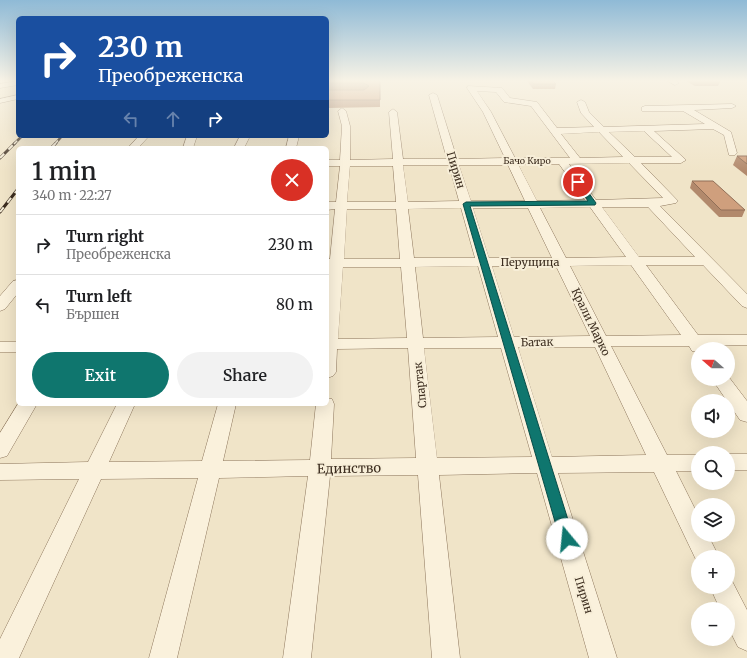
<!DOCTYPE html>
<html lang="en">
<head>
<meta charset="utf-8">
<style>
	:root { --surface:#fff; --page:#f2f2f2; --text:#202124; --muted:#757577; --line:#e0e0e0; --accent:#0f766e }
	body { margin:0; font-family:Merriweather,serif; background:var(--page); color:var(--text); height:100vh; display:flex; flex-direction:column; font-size:15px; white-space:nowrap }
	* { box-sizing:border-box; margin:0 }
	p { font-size:13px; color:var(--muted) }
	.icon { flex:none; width:22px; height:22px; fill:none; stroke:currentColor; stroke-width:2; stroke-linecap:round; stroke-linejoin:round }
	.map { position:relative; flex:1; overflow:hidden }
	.drawer { position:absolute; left:16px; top:146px; width:313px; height:260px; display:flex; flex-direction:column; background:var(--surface); border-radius:6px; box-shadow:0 4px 16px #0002 }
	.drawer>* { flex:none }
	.top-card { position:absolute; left:16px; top:16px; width:313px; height:122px; border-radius:6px; box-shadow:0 4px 16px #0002; background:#1a4fa0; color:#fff; overflow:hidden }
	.needle { width:26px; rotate:290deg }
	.controls { position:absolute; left:691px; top:342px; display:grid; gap:8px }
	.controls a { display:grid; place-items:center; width:44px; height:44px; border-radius:50%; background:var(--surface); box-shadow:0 4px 16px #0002; font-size:20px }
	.pin { position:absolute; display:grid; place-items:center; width:34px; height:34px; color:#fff; margin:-17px; border:2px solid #fff; border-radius:50%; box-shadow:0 1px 4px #0007 }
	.me { position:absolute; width:44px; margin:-22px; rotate:343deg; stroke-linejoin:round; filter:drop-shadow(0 0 3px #0008) }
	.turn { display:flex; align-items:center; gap:14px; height:84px; padding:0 16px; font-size:18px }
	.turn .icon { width:52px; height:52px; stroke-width:2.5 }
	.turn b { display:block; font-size:28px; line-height:34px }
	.lanes { display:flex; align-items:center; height:38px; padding:0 16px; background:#0003; justify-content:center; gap:20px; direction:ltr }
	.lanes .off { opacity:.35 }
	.round { display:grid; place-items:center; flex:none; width:42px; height:42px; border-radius:21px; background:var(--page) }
	.head { display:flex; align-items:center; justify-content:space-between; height:68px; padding:0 16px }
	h1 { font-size:24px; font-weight:600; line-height:30px }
	.action { display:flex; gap:8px; margin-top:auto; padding:8px 16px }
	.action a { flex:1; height:46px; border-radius:24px; background:var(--accent); color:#fff; font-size:16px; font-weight:600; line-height:46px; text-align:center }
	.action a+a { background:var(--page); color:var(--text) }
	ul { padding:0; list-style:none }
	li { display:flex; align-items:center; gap:12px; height:60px; padding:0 16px; border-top:1px solid var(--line) }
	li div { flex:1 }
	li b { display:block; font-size:15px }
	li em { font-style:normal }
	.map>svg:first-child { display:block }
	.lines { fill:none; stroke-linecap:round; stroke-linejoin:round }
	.minor-casing { stroke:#8d765c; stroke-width:1 }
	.minor { fill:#faf1dc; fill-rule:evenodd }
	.rail-far1-casing { stroke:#3d2e20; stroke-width:2.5 }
	.rail-casing { stroke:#3d2e20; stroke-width:3 }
	.rail-far1 { stroke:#f7eed8; stroke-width:1.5; stroke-dasharray:4.5; stroke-linecap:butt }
	.rail { stroke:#f7eed8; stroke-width:2; stroke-dasharray:6; stroke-linecap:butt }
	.wall { fill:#b2896c }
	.building { fill:#cf9f7d; stroke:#916f58 }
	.route { fill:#0f766e; stroke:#0a4d48 }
	.labels { text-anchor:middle; stroke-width:4; stroke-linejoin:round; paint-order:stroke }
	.far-street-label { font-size:9px; fill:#3d2e20; stroke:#f7eed8 }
	.street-label { font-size:11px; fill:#3d2e20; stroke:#f7eed8 }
	.near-street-label { font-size:13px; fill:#3d2e20; stroke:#f7eed8 }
</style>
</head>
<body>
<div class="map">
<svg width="747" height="658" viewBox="0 0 747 658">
	<rect width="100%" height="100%" fill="#f0e4c8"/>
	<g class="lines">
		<defs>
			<path id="minor" d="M666,80H675L679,83L675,85Z
				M18,81V85L0,88V84Z
				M468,86L502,88L510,98L537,102L557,128L594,127L581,113L577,102L581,100L585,102L589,112L604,127L705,124L683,111H642V107L645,106L732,104L736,106L732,108L694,110L731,132L737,153L735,155H729L724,135L713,129L654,131L686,160L681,163H641L678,201L676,203L660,206L747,294V308L742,306L703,265H646L698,335H747V345L705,346V349H698V352L692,351L689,346H611L667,455H698V471H676L698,515V535H708L719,557H698V564L654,472L558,473L617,658H589L537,473L439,475L460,658H432L418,475L330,476L311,658H283L308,476L219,478L177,658H149L198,478L101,479L19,658H0V639L79,479L0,480V464L88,462L117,404H135L109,462L202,461L218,404H236L223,461L310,460L316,404H327V398L332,399L334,404L331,459L416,458L408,348L337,349L336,372L333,376L327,378V287L329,267H327V259H330L335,209L327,210V202H336L340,166H327V160H340L342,126L338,111L342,108L346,111L350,126V160L393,159L389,112L393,109L397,112L403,159H447L429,95L433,93L437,95L457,159L505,158L483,112L467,88ZM477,91L496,92L504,102L531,106L570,158H515L491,112ZM644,131L672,157H635L609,132ZM599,132L623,157L580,158L561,134ZM629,163L663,198L596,200L569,164ZM518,164H559L585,200L537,201ZM403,165H449L459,201L408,202ZM459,165H508L525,201H471ZM350,166H393L396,202H347ZM590,207L626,257L566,258L540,208ZM602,207H648L695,257H639ZM461,208L475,258H414L408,209ZM473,208H528L552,258H489ZM347,209H396L400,259H344ZM631,265L681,335L606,336L570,266ZM478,266L498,337L423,338L415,267ZM492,266H556L590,336L514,337ZM343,267H401L407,338L338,339ZM518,347H595L646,455L552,457ZM424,348H501L532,457L437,458Z
				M18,95V99L0,103V99Z
				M139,136H149L138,148H128Z
				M187,136H197L193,148H183Z
				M240,136H250L244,148H234Z
				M289,136H299L296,148H286Z
				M18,280V293L5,309L0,311V296L13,281Z
				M0,342H18V352H0Z
				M728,376L747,401V422L740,420L712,379H728Z
				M18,404H37L7,456L0,458V433Z
				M728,454H747V470H728Z
				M728,577L731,579L747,610V651L738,647L728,627V609H720L710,587H728Z"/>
		</defs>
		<!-- minor casing -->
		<use href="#minor" class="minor-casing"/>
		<!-- minor -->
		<use href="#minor" class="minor"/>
		<defs>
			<path id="rail-far1" d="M14,144L22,136
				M55,144L62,136"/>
			<path id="rail" d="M51,148L56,143
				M0,158L15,143
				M0,212L18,189"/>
		</defs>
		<!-- rail-far1 casing -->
		<use href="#rail-far1" class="rail-far1-casing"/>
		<!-- rail casing -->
		<use href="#rail" class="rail-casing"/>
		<!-- rail-far1 -->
		<use href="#rail-far1" class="rail-far1"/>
		<!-- rail -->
		<use href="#rail" class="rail"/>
	</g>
	<!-- wall -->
	<path class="wall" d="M327,80H380V107L327,108Z
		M498,80H552L556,84L555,89H533L527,81H499Z
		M684,80H721L718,86H695Z
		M737,156H747V176L733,165Z
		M692,181L745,210L742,217H719L690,188Z"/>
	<!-- building -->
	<path class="building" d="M327,80H380V100H327V90H364L369,86L364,83H327Z
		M530,80H552L556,84H534Z
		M737,156H747V164Z
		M692,181H713L745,210H721Z"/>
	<!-- sky -->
	<linearGradient id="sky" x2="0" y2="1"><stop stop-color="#8fbad6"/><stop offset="0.47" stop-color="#f8f3e6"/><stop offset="1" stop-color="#f8f3e6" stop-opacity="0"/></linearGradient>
	<rect width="747" height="172" fill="url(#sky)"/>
	<!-- route -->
	<path class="route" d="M576,181H580L596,203L595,205L470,206L574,539L572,543L567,545L562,543L560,539L463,204L466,202L588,201L575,182Z"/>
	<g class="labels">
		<!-- far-street labels -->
		<g class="far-street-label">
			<text x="527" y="164">Бачо Киро</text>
		</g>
		<!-- street labels -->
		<g class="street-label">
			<text transform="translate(456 170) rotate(73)" y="4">Пирин</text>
			<text x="530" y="266">Перущица</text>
			<text transform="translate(591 322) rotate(64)" y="4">Крали Марко</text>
			<text transform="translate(537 342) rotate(-1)" y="4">Батак</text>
			<text transform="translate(420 385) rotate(-96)" y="4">Спартак</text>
			<text transform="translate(584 595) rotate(73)" y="4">Пирин</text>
		</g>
		<!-- near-street labels -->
		<g class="near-street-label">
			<text transform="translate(349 468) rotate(-1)" y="5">Единство</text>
		</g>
	</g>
</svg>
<div class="controls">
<a><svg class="needle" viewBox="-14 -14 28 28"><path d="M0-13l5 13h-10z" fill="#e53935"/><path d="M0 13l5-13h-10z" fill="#757577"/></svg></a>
<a><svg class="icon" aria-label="sound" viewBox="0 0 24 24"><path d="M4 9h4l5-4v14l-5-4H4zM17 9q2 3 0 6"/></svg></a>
<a><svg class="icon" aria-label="search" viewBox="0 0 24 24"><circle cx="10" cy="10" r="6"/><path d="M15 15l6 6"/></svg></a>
<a><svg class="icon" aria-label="layers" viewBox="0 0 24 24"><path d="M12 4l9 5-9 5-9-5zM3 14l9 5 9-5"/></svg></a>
<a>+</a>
<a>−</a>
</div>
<div class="pin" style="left:578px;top:182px;background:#d93025"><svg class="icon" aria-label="arrive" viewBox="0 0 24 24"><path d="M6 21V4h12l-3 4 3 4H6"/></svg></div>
<svg class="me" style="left:567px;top:539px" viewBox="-20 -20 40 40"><circle r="19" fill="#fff"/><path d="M0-13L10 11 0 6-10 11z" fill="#0f766e"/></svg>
<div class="top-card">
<div class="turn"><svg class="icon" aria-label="right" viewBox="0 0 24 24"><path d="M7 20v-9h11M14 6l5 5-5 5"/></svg><div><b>230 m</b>Преобреженска</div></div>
<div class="lanes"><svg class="icon off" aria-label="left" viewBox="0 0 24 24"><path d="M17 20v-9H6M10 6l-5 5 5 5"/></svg><svg class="icon off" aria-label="ahead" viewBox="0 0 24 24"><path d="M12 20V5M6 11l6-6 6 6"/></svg><svg class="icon" aria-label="right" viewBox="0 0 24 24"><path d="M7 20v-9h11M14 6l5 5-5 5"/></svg></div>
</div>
<section class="drawer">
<div class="head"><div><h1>1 min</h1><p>340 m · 22:27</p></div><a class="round" style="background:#d93025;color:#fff"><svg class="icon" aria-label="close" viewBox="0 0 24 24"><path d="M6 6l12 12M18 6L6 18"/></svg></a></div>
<ul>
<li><svg class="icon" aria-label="right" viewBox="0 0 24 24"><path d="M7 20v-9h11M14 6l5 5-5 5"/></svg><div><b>Turn right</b><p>Преобреженска</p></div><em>230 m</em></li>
<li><svg class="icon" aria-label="left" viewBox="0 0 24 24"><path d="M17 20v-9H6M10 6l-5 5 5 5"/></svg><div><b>Turn left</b><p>Бършен</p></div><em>80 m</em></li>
</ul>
<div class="action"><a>Exit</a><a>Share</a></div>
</section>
</div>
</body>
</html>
